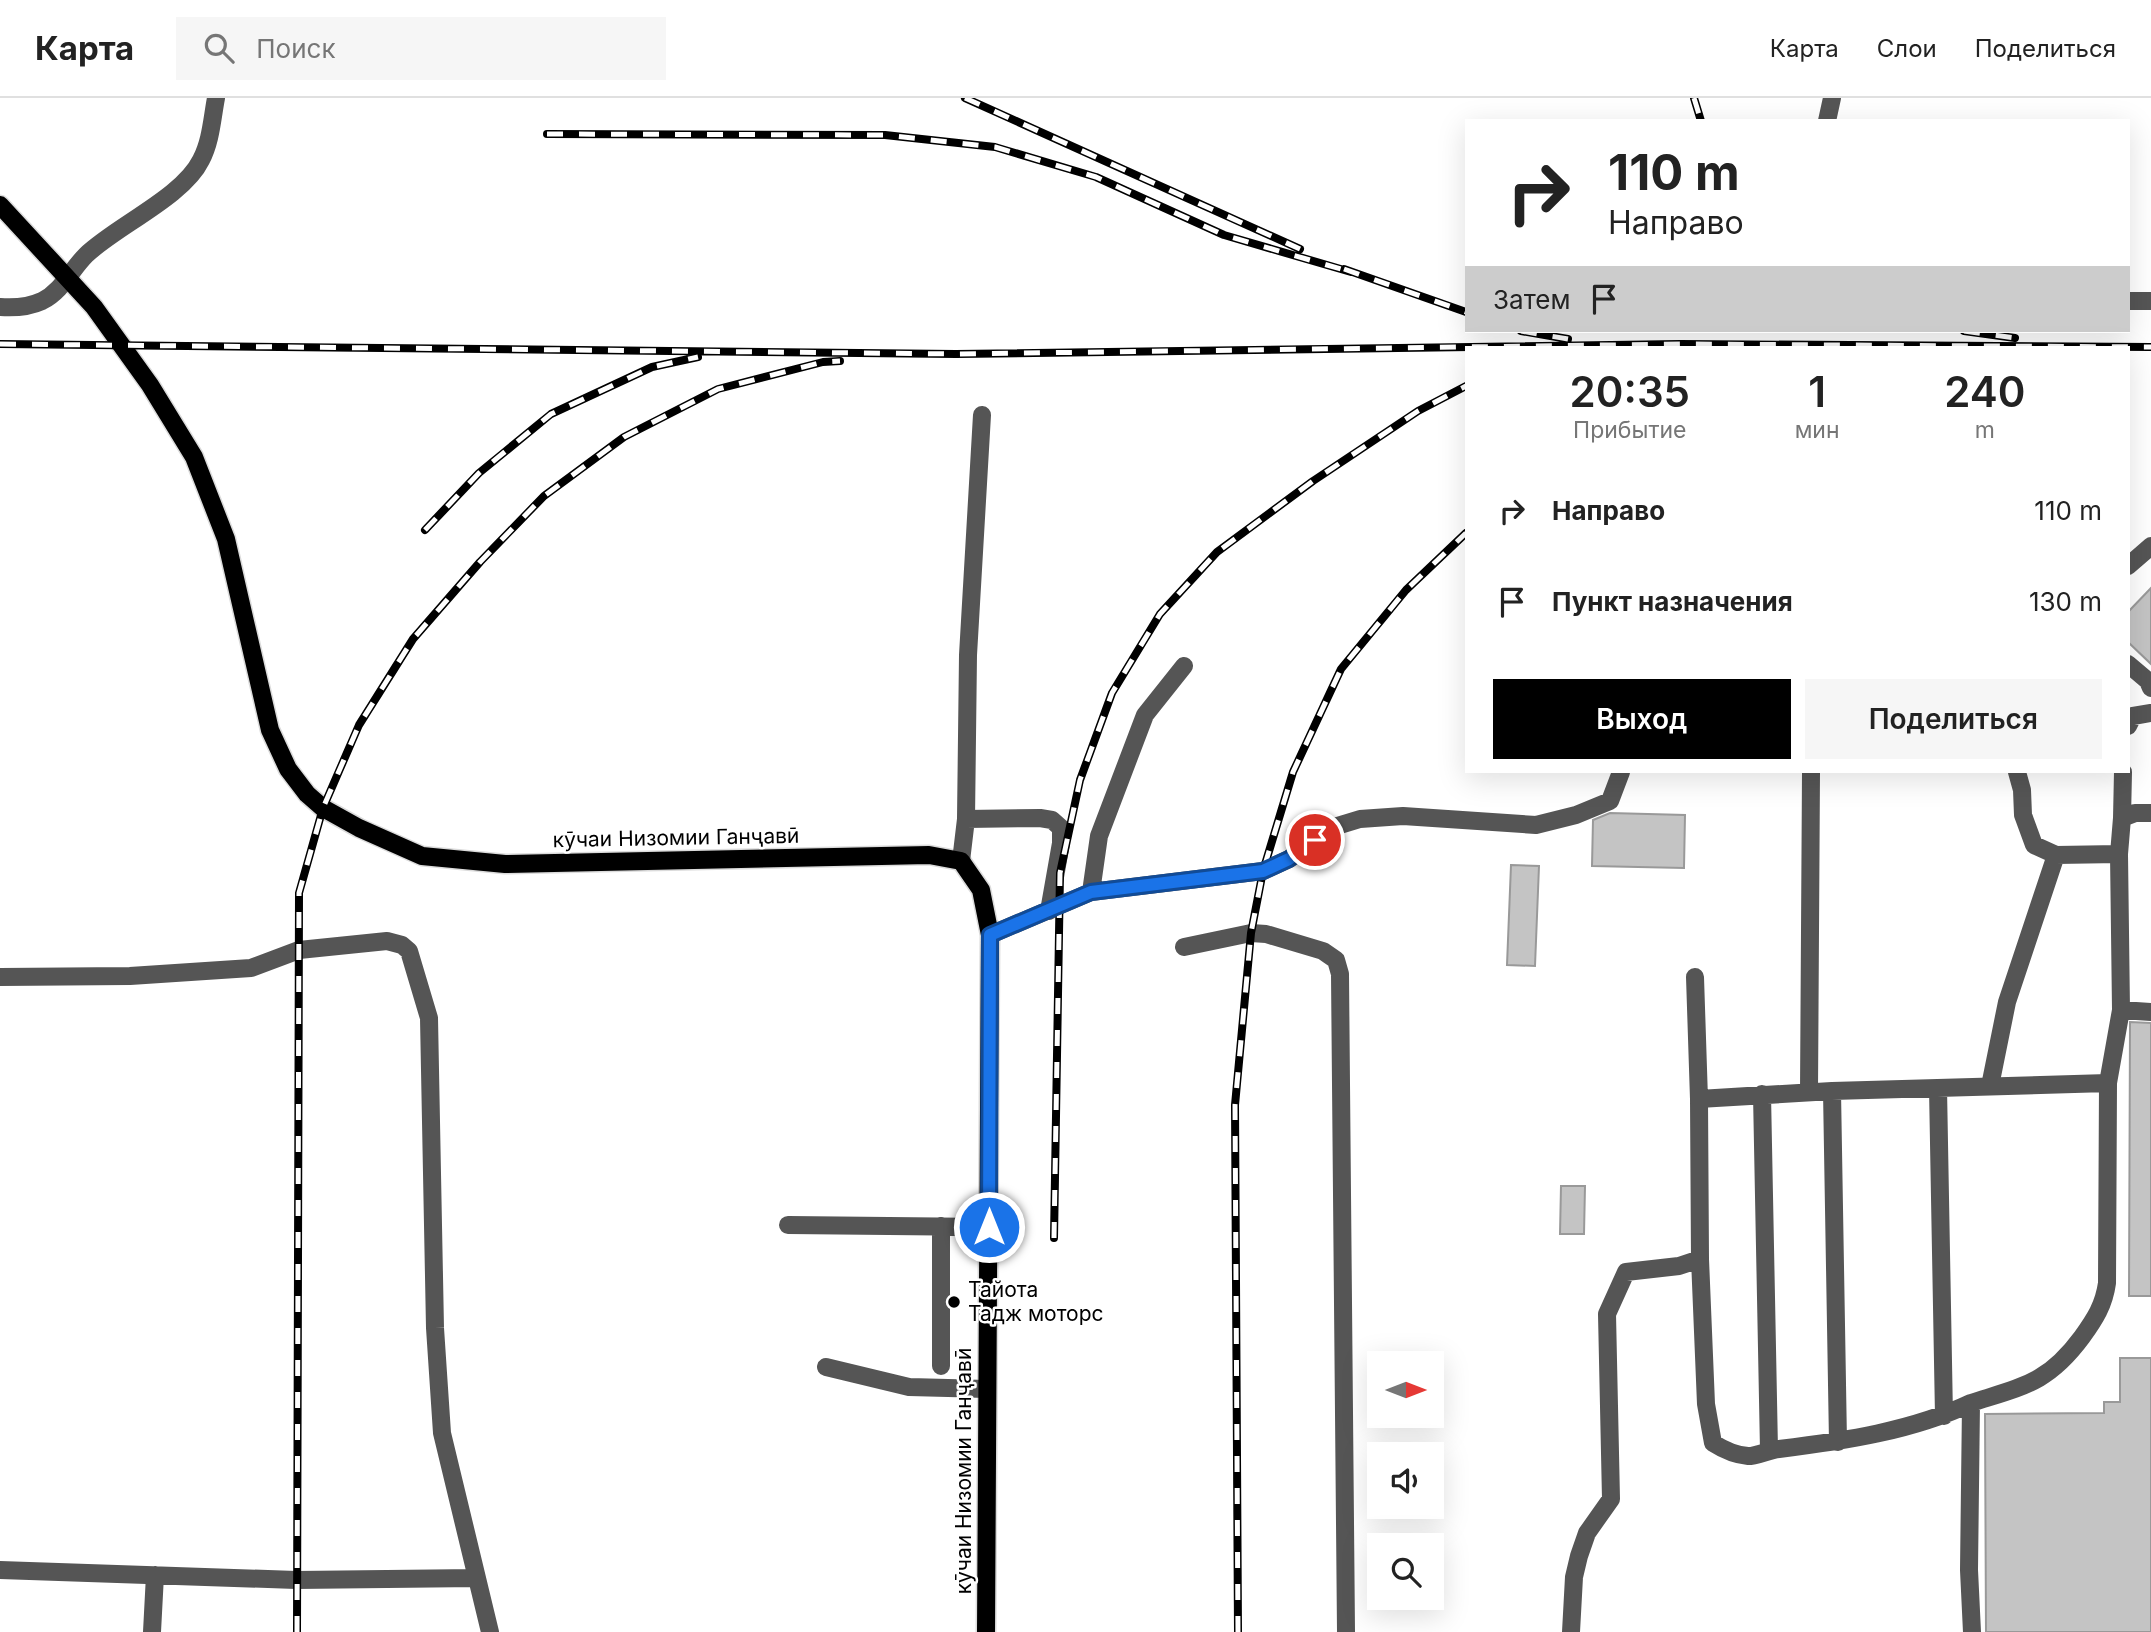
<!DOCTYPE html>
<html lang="ru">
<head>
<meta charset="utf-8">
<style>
	:root { --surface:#fff; --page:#f6f6f6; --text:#222; --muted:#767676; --line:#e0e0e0; --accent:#000 }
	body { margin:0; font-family:Inter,sans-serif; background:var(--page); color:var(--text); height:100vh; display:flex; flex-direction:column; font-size:26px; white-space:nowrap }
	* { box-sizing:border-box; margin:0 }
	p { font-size:23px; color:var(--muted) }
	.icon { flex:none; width:38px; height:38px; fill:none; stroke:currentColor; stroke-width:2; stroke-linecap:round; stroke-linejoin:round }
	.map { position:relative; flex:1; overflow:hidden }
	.side { position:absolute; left:1465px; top:248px; width:665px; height:427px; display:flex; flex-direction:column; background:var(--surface); border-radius:0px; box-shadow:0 7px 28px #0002 }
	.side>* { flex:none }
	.hud { position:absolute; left:1465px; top:21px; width:665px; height:214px; border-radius:0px; box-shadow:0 7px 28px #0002; background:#fff; color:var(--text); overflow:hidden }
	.needle { width:46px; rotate:90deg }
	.fabs { position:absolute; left:1367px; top:1253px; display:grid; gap:14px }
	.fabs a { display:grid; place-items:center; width:77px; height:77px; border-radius:0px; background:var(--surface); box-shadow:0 7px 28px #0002; font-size:35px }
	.pin { position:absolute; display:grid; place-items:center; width:60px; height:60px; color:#fff; margin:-30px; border:4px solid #fff; border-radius:50%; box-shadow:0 2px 7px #0007 }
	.me { position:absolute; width:77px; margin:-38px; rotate:0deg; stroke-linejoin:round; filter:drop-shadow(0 0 5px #0008) }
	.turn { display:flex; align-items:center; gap:24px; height:147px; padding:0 28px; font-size:32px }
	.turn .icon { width:91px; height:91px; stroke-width:2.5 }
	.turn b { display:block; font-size:49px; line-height:60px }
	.then { display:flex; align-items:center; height:66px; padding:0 28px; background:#0003; gap:14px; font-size:26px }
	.eta { display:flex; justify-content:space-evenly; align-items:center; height:119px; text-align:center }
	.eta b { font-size:42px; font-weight:600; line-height:49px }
	.primary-button { display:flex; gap:14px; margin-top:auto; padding:14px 28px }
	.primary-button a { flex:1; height:80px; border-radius:0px; background:var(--accent); color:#fff; font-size:28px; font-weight:600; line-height:80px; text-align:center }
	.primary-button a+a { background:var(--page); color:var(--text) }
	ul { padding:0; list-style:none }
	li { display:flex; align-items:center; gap:21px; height:91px; padding:0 28px }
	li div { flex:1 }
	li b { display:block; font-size:26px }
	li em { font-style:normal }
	header { display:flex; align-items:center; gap:42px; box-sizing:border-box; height:98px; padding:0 35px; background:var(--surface); border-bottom:2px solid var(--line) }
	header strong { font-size:33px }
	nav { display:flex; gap:38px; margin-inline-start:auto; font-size:24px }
	.search { width:490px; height:63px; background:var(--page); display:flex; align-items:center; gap:18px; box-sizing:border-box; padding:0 24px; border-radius:0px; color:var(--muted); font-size:26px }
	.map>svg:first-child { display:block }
	.building { fill:#c4c4c4; stroke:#999; stroke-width:2 }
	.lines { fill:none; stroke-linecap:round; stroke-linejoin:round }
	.major-casing { stroke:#dbdbdb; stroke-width:21 }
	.minor { stroke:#555; stroke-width:18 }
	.major { stroke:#000; stroke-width:18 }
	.rail-casing { stroke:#000; stroke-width:8 }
	.rail { stroke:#fff; stroke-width:5; stroke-dasharray:16; stroke-linecap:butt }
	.route-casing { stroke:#114b97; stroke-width:18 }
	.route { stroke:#1a73e8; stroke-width:12 }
	.poi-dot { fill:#000; stroke:#fff; stroke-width:2.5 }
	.labels { text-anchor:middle; stroke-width:5; stroke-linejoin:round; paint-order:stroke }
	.street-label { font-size:21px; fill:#000; stroke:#fff }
	.poi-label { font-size:21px; fill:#000; stroke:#fff; text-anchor:start }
</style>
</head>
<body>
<header>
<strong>Карта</strong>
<div class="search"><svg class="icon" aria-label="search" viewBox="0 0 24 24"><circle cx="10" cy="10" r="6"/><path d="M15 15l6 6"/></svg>Поиск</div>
<nav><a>Карта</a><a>Слои</a><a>Поделиться</a></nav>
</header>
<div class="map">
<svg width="2151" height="1534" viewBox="0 0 2151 1534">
	<rect width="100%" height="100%" fill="#fff"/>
	<!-- building -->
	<path class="building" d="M2151,490V566L2128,544V514Z
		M1610,715L1685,717L1684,770L1592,768L1593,722Z
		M1511,767L1539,768L1535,868L1507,867Z
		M2130,924L2151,925V1198H2129Z
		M1561,1088H1585L1584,1136H1560Z
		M2120,1260H2151V1534H1986L1985,1316L2104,1315V1304H2120Z"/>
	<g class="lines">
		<defs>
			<path id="major" d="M0,107L94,209L150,287L194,359L226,441L270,632L288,671L307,696L323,710L359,730L422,758L505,766L929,757L961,763L981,792L990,837L986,1534"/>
		</defs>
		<!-- major casing -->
		<use href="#major" class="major-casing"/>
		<!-- minor -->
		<path class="minor" d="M1827,23L1832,0
			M2128,203H2151
			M0,209C14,210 29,209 42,203C62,193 71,172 86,157C116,128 183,99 201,62C211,43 212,21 216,0
			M2128,468L2151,448
			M2128,566L2148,583L2151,590
			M2128,628L2133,618L2151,615
			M2017,674L2022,692L2023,717L2034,747L2056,757L2119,756
			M2122,720L2123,674
			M966,721L1040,720L1052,722L1061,730V745L1049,813
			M961,763L966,721L968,557L982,317
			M1091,794L1099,738L1145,617L1184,568
			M990,837L1091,794L1263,773L1289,761L1337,728L1360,721L1403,718L1536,727L1576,717L1610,703L1621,674
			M1184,849L1251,835L1266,836L1323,853L1336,862L1340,876L1346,1534
			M0,879L130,878L251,870L299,852L387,843L402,847L409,853L429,920L435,1230L442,1335L490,1534
			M1695,879L1699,1001
			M2121,912L2151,914
			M1990,988L2007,904L2056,757
			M1938,990L1944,1318
			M1832,993L1838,1344
			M1809,994L1811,674
			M1762,996L1769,1352
			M788,1127L989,1129
			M1700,1161L1706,1306L1713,1345C1724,1352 1734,1357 1748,1358C1757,1358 1769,1352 1779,1351C1844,1343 1912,1333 1971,1305
			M941,1268V1128
			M826,1269L909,1289L987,1291
			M0,1472L296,1482L477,1480
			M152,1534L155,1477
			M1571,1534L1574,1479L1579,1458L1587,1435L1611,1401L1607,1216L1626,1174L1679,1168L1700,1161L1699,1001L1832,993L2108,985
			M1972,1534L1969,1472L1971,1305C2024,1288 2048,1285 2082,1239C2095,1221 2104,1207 2107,1185L2108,985L2121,912L2119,756L2122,720L2135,715H2151"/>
		<!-- major -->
		<use href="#major" class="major"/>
		<defs>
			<path id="rail" d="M965,0L1300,151
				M1694,0L1701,23
				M547,36L885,37L995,49L1096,79L1224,137L1351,174
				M1344,171L1466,214
				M1521,233L1568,241
				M1964,233L2015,240
				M0,246L956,256L1680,246L2151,249
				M425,432L479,375L551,316L652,269L698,259
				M1054,1140L1060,775L1080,682L1112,595L1160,516L1217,454L1313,383L1418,313L1466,288
				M297,1534L299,795L323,710L359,627L413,541L480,464L544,398L624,339L718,291L823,264L840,263
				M1238,1534L1235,1007L1251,835L1263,773L1293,674L1341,571L1406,492L1466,435"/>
		</defs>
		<!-- rail casing -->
		<use href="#rail" class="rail-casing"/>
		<!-- rail -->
		<use href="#rail" class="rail"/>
	</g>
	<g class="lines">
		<defs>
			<path id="route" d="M989,1129L990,837L1091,794L1263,773L1289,761L1315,742"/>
		</defs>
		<!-- route casing -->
		<use href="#route" class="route-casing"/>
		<!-- route -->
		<use href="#route" class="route"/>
	</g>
	<!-- markers -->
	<circle class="poi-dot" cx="954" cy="1204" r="7"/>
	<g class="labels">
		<!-- street labels -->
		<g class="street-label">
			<text transform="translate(676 740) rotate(-1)" y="7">кӯчаи Низомии Ганҷавӣ</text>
			<text transform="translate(964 1373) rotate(-90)" y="7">кӯчаи Низомии Ганҷавӣ</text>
		</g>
		<!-- poi labels -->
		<g class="poi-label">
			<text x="968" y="1199">Тайота<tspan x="968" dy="24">Тадж моторс</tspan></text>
		</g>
	</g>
</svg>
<div class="fabs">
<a><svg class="needle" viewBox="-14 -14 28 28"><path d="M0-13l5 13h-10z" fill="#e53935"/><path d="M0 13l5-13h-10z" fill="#767676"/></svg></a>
<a><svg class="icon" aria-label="sound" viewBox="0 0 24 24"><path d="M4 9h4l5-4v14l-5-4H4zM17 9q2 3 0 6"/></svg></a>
<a><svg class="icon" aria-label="search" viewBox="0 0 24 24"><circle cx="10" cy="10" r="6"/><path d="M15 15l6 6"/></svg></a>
</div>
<div class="pin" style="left:1315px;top:742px;background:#d93025"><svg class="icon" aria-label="arrive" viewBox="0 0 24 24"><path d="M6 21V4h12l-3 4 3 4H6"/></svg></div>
<svg class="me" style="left:989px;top:1129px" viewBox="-20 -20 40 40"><circle r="17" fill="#1a73e8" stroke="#fff" stroke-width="3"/><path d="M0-11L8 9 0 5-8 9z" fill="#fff"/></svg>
<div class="hud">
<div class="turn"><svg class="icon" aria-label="right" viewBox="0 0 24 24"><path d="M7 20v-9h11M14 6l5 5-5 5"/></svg><div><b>110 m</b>Направо</div></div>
<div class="then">Затем<svg class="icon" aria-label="arrive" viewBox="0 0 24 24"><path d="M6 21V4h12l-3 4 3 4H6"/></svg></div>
</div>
<section class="side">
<div class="eta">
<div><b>20:35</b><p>Прибытие</p></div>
<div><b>1</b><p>мин</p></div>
<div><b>240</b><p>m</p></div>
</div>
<ul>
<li><svg class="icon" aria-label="right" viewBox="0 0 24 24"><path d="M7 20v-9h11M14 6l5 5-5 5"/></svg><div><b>Направо</b></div><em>110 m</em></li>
<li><svg class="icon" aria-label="arrive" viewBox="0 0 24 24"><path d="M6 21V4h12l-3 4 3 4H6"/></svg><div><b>Пункт назначения</b></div><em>130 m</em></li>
</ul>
<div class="primary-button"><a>Выход</a><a>Поделиться</a></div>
</section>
</div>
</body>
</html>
